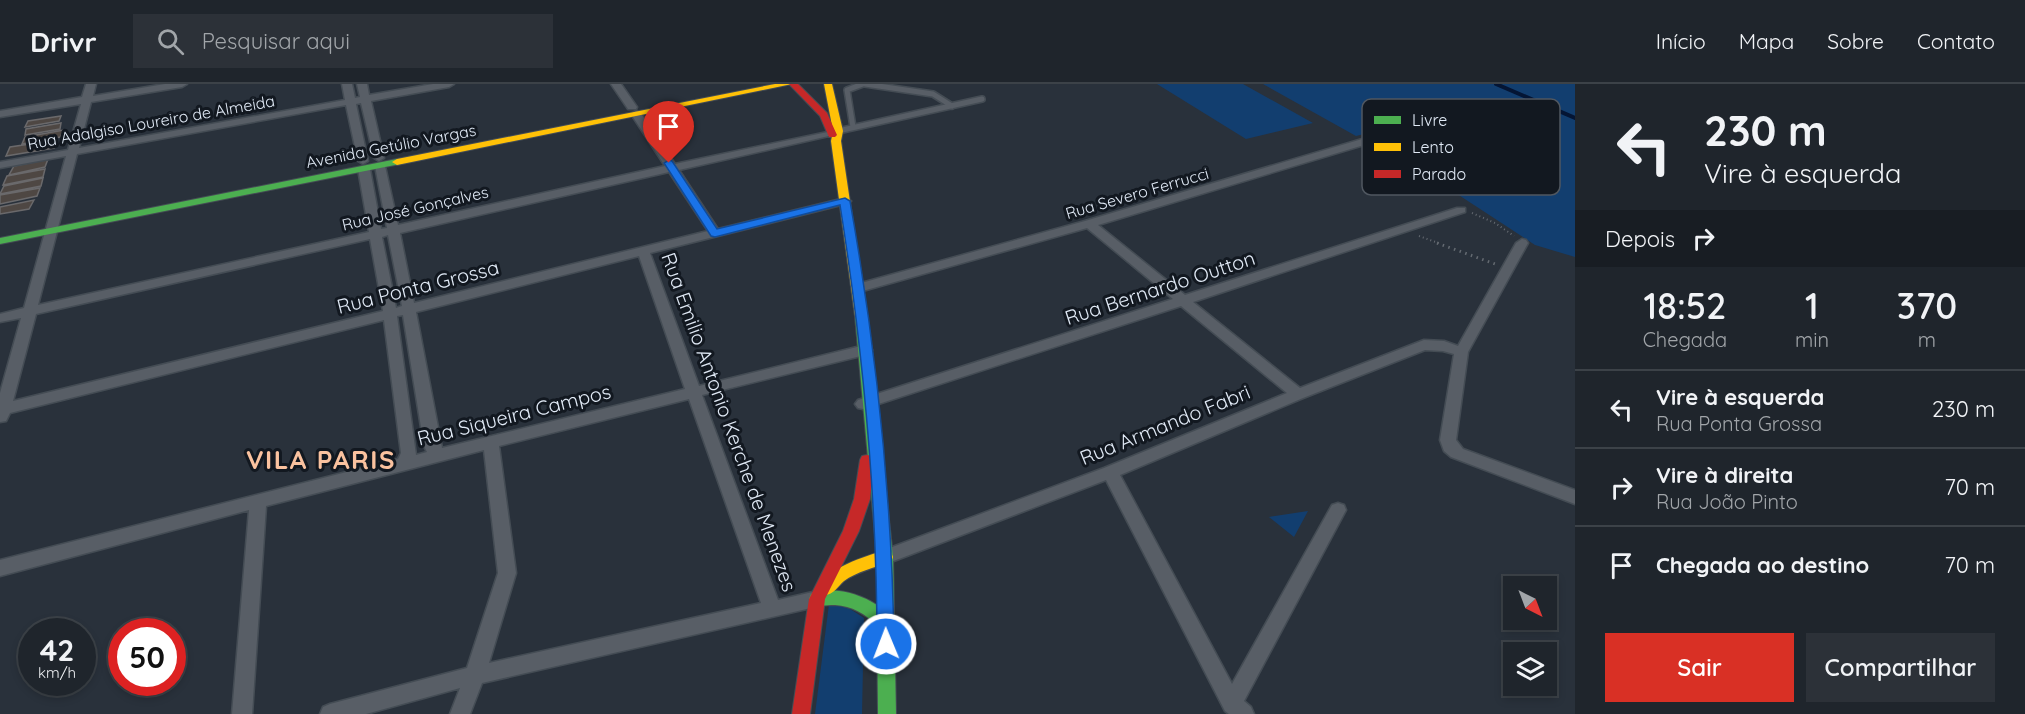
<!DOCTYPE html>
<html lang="pt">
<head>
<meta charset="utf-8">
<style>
	:root { --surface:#1f252c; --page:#2c3138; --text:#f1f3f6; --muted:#a1a5a9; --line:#3c4248; --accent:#d93025 }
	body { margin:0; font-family:Quicksand,sans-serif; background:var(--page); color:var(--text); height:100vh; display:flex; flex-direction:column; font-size:22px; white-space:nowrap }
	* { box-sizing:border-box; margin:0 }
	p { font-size:20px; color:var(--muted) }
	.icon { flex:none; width:33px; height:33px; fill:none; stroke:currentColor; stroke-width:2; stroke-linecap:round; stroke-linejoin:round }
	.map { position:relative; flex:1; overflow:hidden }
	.details { display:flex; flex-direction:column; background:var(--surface); width:450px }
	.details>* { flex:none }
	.hud { background:#1f252c; color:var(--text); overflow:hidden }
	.needle { width:39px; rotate:138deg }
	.buttons { position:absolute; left:1503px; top:492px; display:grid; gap:12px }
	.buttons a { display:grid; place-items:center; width:54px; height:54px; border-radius:0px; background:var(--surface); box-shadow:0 3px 9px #0003,0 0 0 2px var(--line); font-size:30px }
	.speed { position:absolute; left:18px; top:534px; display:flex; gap:12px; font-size:30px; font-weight:700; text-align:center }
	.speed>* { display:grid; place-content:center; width:78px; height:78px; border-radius:50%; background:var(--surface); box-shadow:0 3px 9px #0003,0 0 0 2px var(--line); line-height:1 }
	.speed small { font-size:15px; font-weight:400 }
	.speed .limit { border:9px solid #d22; background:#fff; color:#111 }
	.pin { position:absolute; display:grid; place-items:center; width:51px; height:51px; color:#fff; margin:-62px -26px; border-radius:50% 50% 50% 0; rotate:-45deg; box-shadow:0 0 6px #0007 }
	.pin .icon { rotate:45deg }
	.me { position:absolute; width:66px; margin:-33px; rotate:359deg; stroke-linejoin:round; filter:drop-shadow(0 0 4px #0008) }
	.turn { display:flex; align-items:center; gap:21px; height:126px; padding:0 30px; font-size:27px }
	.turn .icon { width:78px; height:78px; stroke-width:2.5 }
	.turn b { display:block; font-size:42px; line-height:51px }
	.then { display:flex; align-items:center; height:57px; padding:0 30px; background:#0003; gap:12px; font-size:22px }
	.eta { display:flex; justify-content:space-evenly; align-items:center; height:102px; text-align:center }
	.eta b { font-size:36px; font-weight:600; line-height:42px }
	.action { display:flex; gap:12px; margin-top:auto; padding:12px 30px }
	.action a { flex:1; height:69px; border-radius:0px; background:var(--accent); color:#fff; font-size:24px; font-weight:600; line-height:69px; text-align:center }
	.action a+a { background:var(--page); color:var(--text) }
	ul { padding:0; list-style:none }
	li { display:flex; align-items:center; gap:18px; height:78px; padding:0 30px; border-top:2px solid var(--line) }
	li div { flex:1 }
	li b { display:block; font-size:22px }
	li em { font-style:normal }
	header { display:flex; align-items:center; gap:36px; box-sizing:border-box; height:84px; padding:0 30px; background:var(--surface); border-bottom:2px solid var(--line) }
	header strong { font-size:28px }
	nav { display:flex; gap:33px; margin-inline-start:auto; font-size:21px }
	.search { width:420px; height:54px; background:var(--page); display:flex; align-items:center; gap:15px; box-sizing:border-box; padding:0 21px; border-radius:0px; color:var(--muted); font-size:22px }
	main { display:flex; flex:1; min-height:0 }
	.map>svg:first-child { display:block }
	.green { fill:#123e6f }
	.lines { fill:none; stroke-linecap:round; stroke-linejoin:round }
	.stream { stroke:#041534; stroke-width:4 }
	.building { fill:#4e4743; stroke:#6a696b; stroke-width:1.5 }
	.lane-casing { stroke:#444c54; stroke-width:8 }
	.street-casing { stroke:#444c54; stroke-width:3 }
	.fast-casing { stroke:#444c54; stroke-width:2 }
	.slow-casing { stroke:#444c54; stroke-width:2 }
	.jam-casing { stroke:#444c54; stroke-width:2 }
	.path-far1 { stroke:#646a71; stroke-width:2; stroke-dasharray:1 3; stroke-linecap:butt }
	.path { stroke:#646a71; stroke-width:3; stroke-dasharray:1.5 4.5; stroke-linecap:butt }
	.lane { stroke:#585e66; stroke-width:5 }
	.street { fill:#585e66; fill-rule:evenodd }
	.fast { fill:#4caf50; fill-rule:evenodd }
	.slow { fill:#ffc107; fill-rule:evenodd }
	.jam { fill:#c62828; fill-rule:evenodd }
	.route { fill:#1a73e8; stroke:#114b97; stroke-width:1.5 }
	.labels { text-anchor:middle; stroke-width:6; stroke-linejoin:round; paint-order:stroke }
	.far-street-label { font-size:16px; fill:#e1eaf6; stroke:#121820 }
	.street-label { font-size:20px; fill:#e1eaf6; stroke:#121820 }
	.district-label { font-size:26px; font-weight:bold; letter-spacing:1.5px; fill:#fac29f; stroke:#121820 }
	.key { fill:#121820; stroke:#505760; stroke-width:1.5 }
	.key-label { font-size:16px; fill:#e1eaf6 }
</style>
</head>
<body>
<header>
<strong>Drivr</strong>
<div class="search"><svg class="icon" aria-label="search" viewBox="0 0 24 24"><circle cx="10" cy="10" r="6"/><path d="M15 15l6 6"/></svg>Pesquisar aqui</div>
<nav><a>Início</a><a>Mapa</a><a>Sobre</a><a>Contato</a></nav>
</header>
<main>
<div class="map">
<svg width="1575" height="630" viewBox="0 0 1575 630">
	<rect width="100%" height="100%" fill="#29313b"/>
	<!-- green -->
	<path class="green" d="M1157,0H1243L1313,39L1246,55Z
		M1263,0H1575V173L1535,161L1422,87L1459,63L1417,51L1440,45L1425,35L1356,52Z
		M1308,427L1294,453L1269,433Z
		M829,520L844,521L864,534L862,630H815Z"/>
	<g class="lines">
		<!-- stream -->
		<path class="stream" d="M1496,0L1575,34"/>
	</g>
	<!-- building -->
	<path class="building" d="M61,32L59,37L25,43L28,37Z
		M61,39L60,45L25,51L26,45Z
		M64,46L60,53L22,60L25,53Z
		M57,56L54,64L6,72L10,63Z
		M48,75L45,83L9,91L14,82Z
		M45,85L43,93L3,101L7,92Z
		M43,94L41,102L0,110L4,102Z
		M40,104L37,112L0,120V111Z
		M34,116L29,125L0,130V123Z"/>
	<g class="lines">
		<defs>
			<path id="lane" d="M865,0L933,10L952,22
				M853,43L847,6L863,0
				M838,47L982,15"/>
			<path id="street" d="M86,0H96L93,12L165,0H187L182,3L91,18L79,64L345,16L342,0H352L355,14L360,13L357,0H367L369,11L433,0H454L449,3L371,17L384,74L379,77L374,74L361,19L356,20L368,77L363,80L358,77L346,21L77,70L38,221L369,148L358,85L364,82L370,85L381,145L387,144L375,82L380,79L385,82L398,141L665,82L631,30L636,27L640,28L675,80L842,45V49L679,86L718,145L845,114L851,117L849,119L650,169L699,302L865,261L872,266L865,271L702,311L778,516L817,507L824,509L826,515L824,521L482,599L470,630H450L460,604L366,630H320L323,623L330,620L467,584L498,489L484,366L266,422L252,630H232L249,426L0,492V476L398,375L401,369L384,236L10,329L6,337L0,338V309L21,234L0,238V230L24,224L66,72L0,84V78L68,66L81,20L0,33V27L82,13ZM669,88L708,147L414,219L400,149ZM388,151L402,222L396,224L382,153ZM370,155L383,227L13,317L36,230ZM639,172L685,305L442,364L416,228ZM403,231L424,362L427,368L416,371L397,232ZM689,315L761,519L489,579L516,489L499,362Z
				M611,0H621L637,23L636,25H628Z
				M1423,37L1427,38V42L1098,141L1185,211L1457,124H1465V128L1193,218L1300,304L1424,256L1444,257L1458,262L1516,159L1522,155L1526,156L1528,159L1468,268L1456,356L1463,365L1575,406V420L1451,373L1444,367L1440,356L1454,270L1443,267L1425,266L1303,314L1120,391L1232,600L1332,421L1338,419L1344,421L1346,426L1244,617L1251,623L1254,630H1229L1225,627L1106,396L891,478L885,480L879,478L876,473L879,468L1104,384L1287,309L1181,222L863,325L858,324L855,320L858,316L1173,215L1087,144L859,208L852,204L854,201L1085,137Z"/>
			<path id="fast" d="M397,75L400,76V80L0,160V154Z
				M861,228L867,232L893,473L896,630H878L877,541C865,530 852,522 835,521C826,521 819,523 811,520L809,515L811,510C833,502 858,509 877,521V473L855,232Z"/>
			<path id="slow" d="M775,0H792L397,81L392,78L397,75Z
				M824,0H832L843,47L841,57L867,232L861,236L855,232L831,57L833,47Z
				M885,466L891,468L893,473L891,478C876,483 856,488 844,497C836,504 832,514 820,510L818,505C829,482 862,474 885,466Z"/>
			<path id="jam" d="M789,0H798L827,29L837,51L835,53H829L820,32Z
				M867,371L872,372L874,376L870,415L859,447L825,515L810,630H792L809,515L843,447L854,415L860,376L862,372Z"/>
		</defs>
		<!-- lane casing -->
		<use href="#lane" class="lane-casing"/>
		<!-- street casing -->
		<use href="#street" class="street-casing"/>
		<!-- fast casing -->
		<use href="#fast" class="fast-casing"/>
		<!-- slow casing -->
		<use href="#slow" class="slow-casing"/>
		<!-- jam casing -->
		<use href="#jam" class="jam-casing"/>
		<!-- path-far1 -->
		<path class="path-far1" d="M1472,129L1495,139L1514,152
			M1419,152L1441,160"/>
		<!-- path -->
		<path class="path" d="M1437,159L1495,180"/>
		<!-- lane -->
		<use href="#lane" class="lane"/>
		<!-- street -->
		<use href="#street" class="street"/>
		<!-- fast -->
		<use href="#fast" class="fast"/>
		<!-- slow -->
		<use href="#slow" class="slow"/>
		<!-- jam -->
		<use href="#jam" class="jam"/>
	</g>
	<!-- route -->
	<path class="route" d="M669,76L672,77L717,145L845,114L850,117C876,263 892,412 894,560L892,566L886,568L879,566L877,560C877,414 863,266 840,121L715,153L711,152L664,79Z"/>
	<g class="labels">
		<!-- far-street labels -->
		<g class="far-street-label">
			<text transform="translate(151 38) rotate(-10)" y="6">Rua Adalgiso Loureiro de Almeida</text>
			<text transform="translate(391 62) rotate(-11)" y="6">Avenida Getúlio Vargas</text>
			<text transform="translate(1137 109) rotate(-16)" y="6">Rua Severo Ferrucci</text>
			<text transform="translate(415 124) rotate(-13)" y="6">Rua José Gonçalves</text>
		</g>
		<!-- street labels -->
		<g class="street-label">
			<text transform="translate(418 203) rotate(-14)" y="7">Rua Ponta Grossa</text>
			<text transform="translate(1160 204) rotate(-18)" y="7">Rua Bernardo Outton</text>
			<text transform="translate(514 331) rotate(-14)" y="7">Rua Siqueira Campos</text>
			<text transform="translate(729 338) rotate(70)" y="7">Rua Emilio Antonio Kerche de Menezes</text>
			<text transform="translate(1165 341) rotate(-22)" y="7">Rua Armando Fabri</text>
		</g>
		<!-- district labels -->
		<g class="district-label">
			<text x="321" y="385">VILA PARIS</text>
		</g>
	</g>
	<!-- legend -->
	<rect x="1362" y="15" width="198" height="96" rx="9" class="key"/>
	<rect x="1374" y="32" width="27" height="8" fill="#4caf50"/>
	<rect x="1374" y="59" width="27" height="8" fill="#ffc107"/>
	<rect x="1374" y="86" width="27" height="8" fill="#c62828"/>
	<g class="key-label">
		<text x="1412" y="42">Livre</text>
		<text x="1412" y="69">Lento</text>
		<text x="1412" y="96">Parado</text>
	</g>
</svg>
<div class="buttons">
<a><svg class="needle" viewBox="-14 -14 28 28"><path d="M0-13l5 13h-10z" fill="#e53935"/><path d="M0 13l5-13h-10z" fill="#a1a5a9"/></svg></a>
<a><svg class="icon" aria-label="layers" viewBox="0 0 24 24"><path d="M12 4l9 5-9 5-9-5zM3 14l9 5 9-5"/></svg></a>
</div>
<div class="speed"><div>42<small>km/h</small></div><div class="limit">50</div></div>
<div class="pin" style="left:669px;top:79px;background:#d93025"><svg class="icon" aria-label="arrive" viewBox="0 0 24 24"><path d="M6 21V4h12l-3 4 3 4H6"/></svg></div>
<svg class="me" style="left:886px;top:560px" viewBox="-20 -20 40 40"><circle r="17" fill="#1a73e8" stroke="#fff" stroke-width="3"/><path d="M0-11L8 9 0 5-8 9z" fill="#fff"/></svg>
</div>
<section class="details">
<div class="hud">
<div class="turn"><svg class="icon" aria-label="left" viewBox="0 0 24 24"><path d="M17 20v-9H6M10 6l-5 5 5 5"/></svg><div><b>230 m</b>Vire à esquerda</div></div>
<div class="then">Depois<svg class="icon" aria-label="right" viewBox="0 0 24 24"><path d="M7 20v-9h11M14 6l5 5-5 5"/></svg></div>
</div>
<div class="eta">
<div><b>18:52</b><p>Chegada</p></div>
<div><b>1</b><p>min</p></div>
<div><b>370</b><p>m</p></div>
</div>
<ul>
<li><svg class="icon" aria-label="left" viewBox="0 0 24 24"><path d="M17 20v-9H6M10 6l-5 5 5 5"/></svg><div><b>Vire à esquerda</b><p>Rua Ponta Grossa</p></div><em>230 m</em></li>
<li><svg class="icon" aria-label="right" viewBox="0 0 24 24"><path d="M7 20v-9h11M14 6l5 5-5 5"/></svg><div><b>Vire à direita</b><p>Rua João Pinto</p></div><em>70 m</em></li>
<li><svg class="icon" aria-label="arrive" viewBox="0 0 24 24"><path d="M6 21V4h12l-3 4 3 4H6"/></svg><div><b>Chegada ao destino</b></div><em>70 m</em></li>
</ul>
<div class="action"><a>Sair</a><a>Compartilhar</a></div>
</section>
</main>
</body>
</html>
